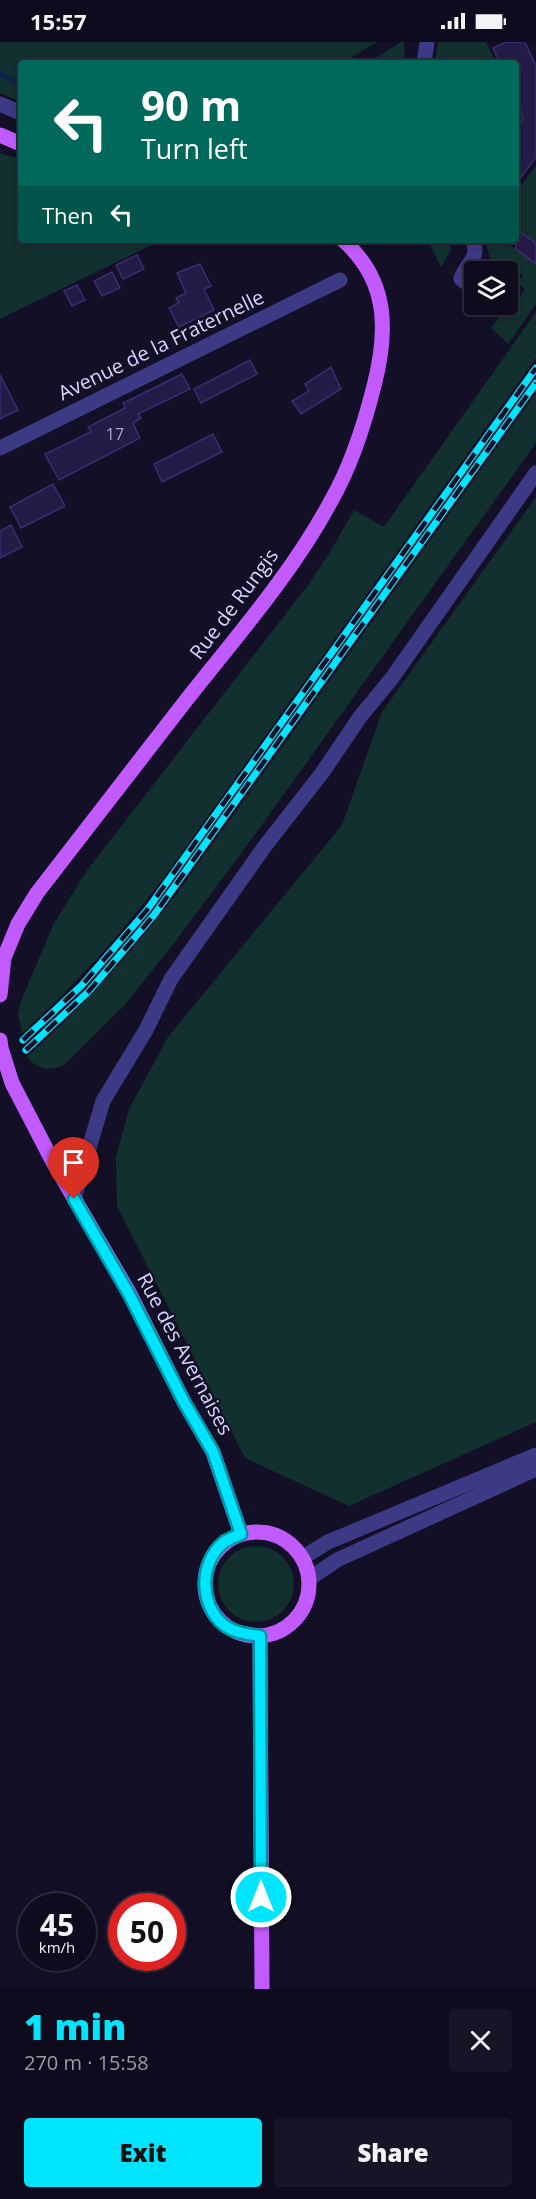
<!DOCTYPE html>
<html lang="en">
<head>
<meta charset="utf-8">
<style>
	:root { --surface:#0e0b1c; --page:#171425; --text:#f1f3f6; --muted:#9b9ba3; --line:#2e2b3b; --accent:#00e5ff }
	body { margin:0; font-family:"Open Sans",sans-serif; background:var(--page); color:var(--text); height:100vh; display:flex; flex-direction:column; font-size:22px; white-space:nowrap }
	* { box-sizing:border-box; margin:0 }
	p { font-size:20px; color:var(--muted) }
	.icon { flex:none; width:33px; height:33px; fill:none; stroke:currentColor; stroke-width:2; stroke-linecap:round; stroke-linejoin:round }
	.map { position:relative; height:1947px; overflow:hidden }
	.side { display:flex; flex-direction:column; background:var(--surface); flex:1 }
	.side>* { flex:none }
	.banner { position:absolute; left:18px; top:18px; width:501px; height:183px; border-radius:6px; box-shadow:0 3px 9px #0003,0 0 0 2px var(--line); background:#00695c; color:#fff; overflow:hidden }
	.fabs { position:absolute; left:464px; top:219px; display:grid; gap:12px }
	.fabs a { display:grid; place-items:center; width:54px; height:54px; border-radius:6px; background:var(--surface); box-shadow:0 3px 9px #0003,0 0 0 2px var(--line); font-size:30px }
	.speed { position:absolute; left:18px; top:1851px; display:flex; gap:12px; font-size:30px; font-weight:700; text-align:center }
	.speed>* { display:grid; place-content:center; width:78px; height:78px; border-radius:50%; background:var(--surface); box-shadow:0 3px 9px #0003,0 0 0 2px var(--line); line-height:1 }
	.speed small { font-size:15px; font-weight:400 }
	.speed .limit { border:9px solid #d22; background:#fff; color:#111 }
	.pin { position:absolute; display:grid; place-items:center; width:51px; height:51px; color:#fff; margin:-62px -26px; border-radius:50% 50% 50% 0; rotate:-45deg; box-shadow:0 0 6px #0007 }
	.pin .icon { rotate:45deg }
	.me { position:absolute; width:66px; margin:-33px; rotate:0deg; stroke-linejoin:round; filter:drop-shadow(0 0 4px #0008) }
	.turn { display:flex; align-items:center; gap:21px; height:126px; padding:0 24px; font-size:27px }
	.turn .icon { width:78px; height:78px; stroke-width:2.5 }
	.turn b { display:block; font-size:42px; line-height:51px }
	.then { display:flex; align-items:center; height:57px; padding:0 24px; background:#0003; gap:12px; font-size:22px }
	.round { display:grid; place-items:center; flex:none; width:63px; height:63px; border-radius:6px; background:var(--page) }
	.headline { display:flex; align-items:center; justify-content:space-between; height:102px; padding:0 24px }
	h1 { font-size:36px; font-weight:800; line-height:45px; color:var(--accent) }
	.cta { display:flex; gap:12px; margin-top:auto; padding:12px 24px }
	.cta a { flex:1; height:69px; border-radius:6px; background:var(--accent); color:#111; font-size:24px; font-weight:800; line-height:69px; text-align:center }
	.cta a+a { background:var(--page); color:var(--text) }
	.status { display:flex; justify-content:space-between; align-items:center; height:42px; padding:0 30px; background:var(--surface); direction:ltr }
	.status svg { height:16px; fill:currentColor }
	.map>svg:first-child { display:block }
	.green { fill:#12302f }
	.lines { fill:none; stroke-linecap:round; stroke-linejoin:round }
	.stream { stroke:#0c2248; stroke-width:5 }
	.building { fill:#241b47; stroke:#3b2d73; stroke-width:1.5 }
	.minor { stroke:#3d3a85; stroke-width:15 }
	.major { stroke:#c25bff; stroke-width:15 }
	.rail-casing { stroke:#00e5ff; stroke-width:7 }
	.rail { stroke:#130f26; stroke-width:4.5; stroke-dasharray:14; stroke-linecap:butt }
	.route-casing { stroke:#0095a6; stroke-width:15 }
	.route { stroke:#00e5ff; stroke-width:10 }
	.labels { text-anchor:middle; stroke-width:4.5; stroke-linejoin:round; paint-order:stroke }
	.number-label { font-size:16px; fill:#aca6d1 }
	.street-label { font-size:20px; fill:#d9d4ff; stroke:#130f26 }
</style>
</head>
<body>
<div class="status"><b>15:57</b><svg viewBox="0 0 49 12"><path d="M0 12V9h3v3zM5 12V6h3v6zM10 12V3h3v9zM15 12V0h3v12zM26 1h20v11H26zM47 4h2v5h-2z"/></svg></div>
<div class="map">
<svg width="536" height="1947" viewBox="0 0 536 1947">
	<rect width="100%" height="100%" fill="#130f26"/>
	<!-- green -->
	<path class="green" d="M0,0H377L342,21H21V60L0,51Z
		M401,0H404L405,21H367Z
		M438,0H486L496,21H435Z
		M0,111L21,117V198H162L0,277Z
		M536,124V201L516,187V149Z
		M428,198H450L451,208L441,225Z
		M485,198H503L531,218L536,212V262L508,302L491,286L512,258L516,260L525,247L517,241L523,233L507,223L502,229C491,222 488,210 485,198Z
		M536,270V316L165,834C120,893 77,942 22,991L18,973L21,959L54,881L88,827L308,543L330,510L354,468L384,485Z
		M536,351V401L248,802L175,900L123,965L64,1023C48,1029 38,1028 27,1015C84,963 129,914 176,853Z
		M536,455V1380L349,1464L245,1416L117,1164L116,1115L129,1067L168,995L342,783L382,670Z
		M218 1542a38 38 0 1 1 76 0a38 38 0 1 1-76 0Z"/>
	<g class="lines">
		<!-- stream -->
		<path class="stream" d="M0,32L21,42"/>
	</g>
	<!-- building -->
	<path class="building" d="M506,0H525L536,24V115L516,142V89L523,76L516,56V21H500L493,6Z
		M516,187L536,201V222L516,207Z
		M137,213L144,227L123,237L116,223Z
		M200,222L211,244L204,247L214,268L179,285L169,266L179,261L176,256L186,251L177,231Z
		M112,230L120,246L102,254L94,239Z
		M77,243L85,258L72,264L64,249Z
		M250,318L257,332L201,361L194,347Z
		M331,325L341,347L301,372L292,359L309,349L305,342Z
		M182,332L190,347L138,372L141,376L133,381L140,396L59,438L45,412L91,390L88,385L125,366L123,361Z
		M0,333L18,368L0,377Z
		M213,392L222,410L162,440L154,422Z
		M53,442L65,464L21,486L10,465Z
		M11,483L22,505L0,516V489Z"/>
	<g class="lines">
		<!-- minor -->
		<path class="minor" d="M424,21L427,0
			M0,62L21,71
			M473,198C480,218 466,220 461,237L474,247
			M497,262L502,266
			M0,406L340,238
			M74,1157L103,1059L146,988L171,937L265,804L322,731L360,675L392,636L536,431
			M302,1516L328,1500L536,1413
			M309,1537L337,1518L536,1427"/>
		<!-- major -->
		<path class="major" d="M0,93L21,102
			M0,953L4,916L18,882L37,851C86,788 135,724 184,661C235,596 292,532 331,459C351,424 364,384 374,344C388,289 389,239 343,198
			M0,998L1,1006L12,1041L53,1120L130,1252L184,1360L213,1410L241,1492
			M205 1542a52 52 0 1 1 104 0a52 52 0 1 1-104 0Z
			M260,1594L262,1947"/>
		<defs>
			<path id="rail" d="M23,998L82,943L147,868L536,326
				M26,1008L89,949L154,873L536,341"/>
		</defs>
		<!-- rail casing -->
		<use href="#rail" class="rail-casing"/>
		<!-- rail -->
		<use href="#rail" class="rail"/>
	</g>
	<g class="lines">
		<defs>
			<path id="route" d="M74,1157L129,1252L184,1360L213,1410L241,1492C236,1494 229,1497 224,1500C199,1520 199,1563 224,1583C235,1591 247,1592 260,1594L261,1855"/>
		</defs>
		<!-- route casing -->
		<use href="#route" class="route-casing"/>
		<!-- route -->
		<use href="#route" class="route"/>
	</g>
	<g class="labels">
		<!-- number labels -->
		<g class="number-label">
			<text x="115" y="398">17</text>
		</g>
		<!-- street labels -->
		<g class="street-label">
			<text transform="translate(161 303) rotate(-26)" y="7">Avenue de la Fraternelle</text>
			<text transform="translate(234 562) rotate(-53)" y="7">Rue de Rungis</text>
			<text transform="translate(185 1312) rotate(62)" y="7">Rue des Avernaises</text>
		</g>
	</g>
</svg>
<div class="fabs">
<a><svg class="icon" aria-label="layers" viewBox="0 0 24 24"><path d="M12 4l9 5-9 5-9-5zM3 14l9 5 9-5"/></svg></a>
</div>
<div class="speed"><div>45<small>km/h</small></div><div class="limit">50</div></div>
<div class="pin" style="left:74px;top:1157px;background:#d93025"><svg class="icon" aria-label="arrive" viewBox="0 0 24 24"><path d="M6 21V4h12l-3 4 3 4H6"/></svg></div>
<svg class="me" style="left:261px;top:1855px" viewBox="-20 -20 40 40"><circle r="17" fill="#00e5ff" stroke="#fff" stroke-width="3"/><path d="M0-11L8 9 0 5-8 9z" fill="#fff"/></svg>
<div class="banner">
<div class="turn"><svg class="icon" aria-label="left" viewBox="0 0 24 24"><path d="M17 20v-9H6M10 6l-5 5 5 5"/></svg><div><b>90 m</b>Turn left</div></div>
<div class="then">Then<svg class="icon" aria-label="left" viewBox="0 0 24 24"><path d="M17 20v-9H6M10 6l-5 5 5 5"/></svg></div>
</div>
</div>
<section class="side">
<div class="headline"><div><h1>1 min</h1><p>270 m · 15:58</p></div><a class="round"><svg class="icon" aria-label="close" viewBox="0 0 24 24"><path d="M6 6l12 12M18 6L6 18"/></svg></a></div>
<div class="cta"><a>Exit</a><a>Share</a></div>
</section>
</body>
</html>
